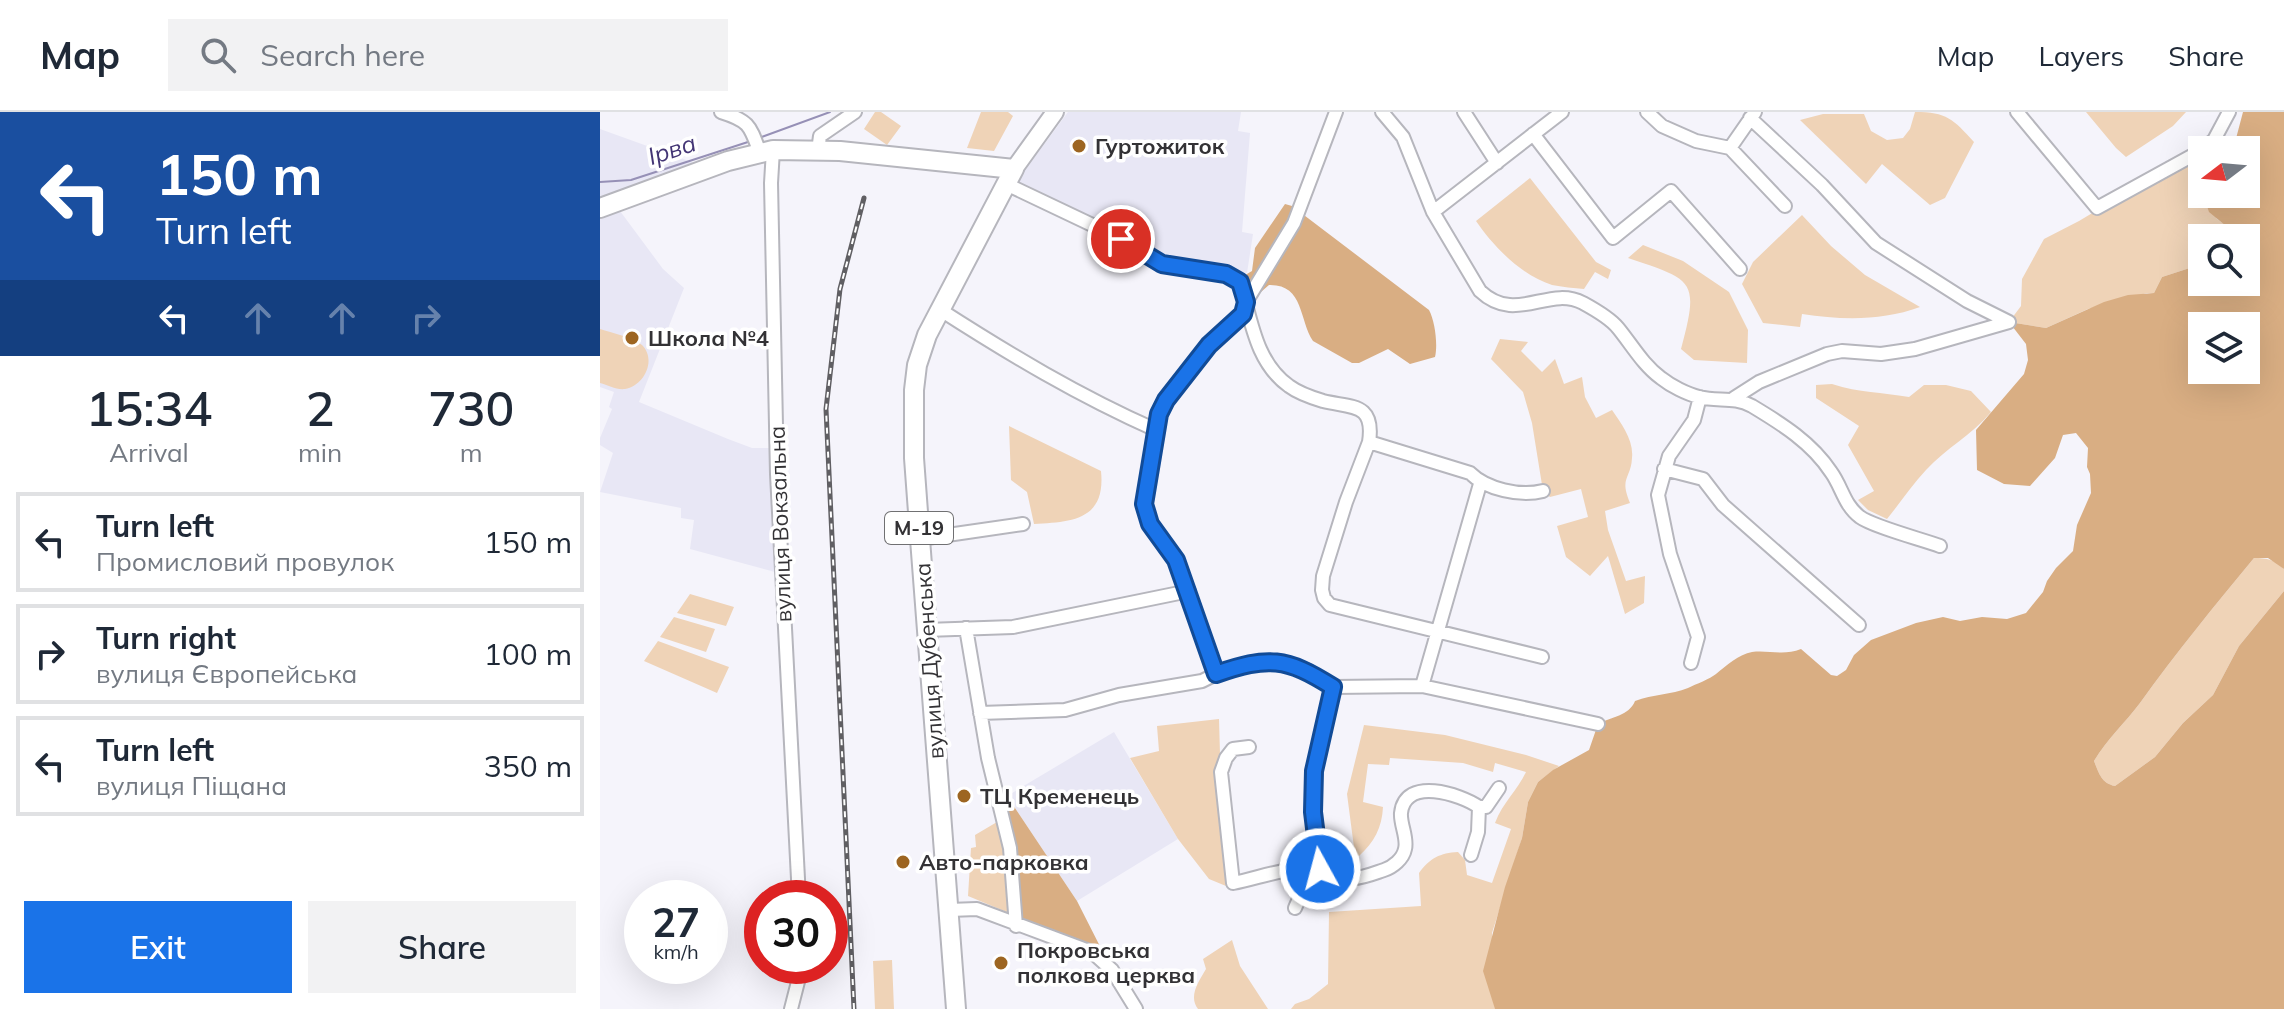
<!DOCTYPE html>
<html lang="en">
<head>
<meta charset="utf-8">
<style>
	:root { --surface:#fff; --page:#f2f2f3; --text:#1f2937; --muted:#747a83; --line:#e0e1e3; --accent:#1a73e8 }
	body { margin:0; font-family:Mulish,sans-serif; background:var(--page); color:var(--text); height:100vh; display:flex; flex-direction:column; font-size:30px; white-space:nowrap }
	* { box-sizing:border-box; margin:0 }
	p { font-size:26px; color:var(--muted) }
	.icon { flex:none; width:44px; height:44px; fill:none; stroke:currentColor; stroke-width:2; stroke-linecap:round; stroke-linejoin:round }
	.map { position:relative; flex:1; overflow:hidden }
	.details { display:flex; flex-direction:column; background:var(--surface); width:600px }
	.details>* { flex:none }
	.banner { background:#1a4fa0; color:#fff; overflow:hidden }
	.needle { width:52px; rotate:254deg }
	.tools { position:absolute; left:1588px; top:24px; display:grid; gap:16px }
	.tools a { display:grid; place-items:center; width:72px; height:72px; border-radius:0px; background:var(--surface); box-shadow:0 8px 32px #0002; font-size:40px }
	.speed { position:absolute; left:24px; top:768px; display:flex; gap:16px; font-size:40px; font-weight:700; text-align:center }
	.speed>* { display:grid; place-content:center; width:104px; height:104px; border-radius:50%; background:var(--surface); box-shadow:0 8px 32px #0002; line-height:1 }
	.speed small { font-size:20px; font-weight:400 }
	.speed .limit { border:12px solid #d22; background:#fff; color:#111 }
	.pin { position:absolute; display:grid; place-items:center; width:68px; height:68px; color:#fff; margin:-34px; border:4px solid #fff; border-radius:50%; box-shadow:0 2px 8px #0007 }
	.me { position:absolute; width:88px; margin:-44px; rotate:353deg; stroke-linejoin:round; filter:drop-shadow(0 0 6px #0008) }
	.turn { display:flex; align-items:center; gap:28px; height:168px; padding:0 24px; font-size:36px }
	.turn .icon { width:104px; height:104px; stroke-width:2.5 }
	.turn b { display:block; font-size:56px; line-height:68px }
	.lanes { display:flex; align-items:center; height:76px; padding:0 24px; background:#0003; justify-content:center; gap:40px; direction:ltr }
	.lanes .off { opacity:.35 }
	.eta { display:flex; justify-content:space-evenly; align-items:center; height:136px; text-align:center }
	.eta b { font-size:48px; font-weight:600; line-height:56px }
	.cta { display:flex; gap:16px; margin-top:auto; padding:16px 24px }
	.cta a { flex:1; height:92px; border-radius:0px; background:var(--accent); color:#fff; font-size:32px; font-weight:600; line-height:92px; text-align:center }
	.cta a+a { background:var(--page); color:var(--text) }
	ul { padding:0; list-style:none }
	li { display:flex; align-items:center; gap:24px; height:100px; margin:0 16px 12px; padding:0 8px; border:4px solid var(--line); border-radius:0px }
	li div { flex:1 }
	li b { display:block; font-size:30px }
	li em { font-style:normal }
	header { display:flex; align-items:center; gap:48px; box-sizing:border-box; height:112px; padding:0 40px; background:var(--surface); border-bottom:2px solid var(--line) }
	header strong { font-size:38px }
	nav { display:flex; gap:44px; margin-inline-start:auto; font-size:28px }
	.search { width:560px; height:72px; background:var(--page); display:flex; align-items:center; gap:20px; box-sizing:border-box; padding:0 28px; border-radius:0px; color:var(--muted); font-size:30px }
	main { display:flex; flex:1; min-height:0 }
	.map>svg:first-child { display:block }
	.built { fill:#e8e7f5 }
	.green { fill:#efd3b7 }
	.forest { fill:#d9ae83; fill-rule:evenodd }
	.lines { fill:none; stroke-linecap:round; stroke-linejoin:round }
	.stream { stroke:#9690b6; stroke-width:2 }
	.minor-casing { stroke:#b6b6bd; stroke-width:16 }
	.major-casing { stroke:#b6b6bd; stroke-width:20 }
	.highway-casing { stroke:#b6b6bd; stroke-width:22 }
	.minor { stroke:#fff; stroke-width:12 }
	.major { stroke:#fff; stroke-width:16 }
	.highway { stroke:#fff; stroke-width:18 }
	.rail-casing { stroke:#605f63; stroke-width:5 }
	.rail { stroke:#fff; stroke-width:2; stroke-dasharray:6; stroke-linecap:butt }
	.route-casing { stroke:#114b97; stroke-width:20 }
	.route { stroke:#1a73e8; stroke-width:14 }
	.poi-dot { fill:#9d6521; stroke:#fff; stroke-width:3 }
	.labels { text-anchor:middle; stroke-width:7; stroke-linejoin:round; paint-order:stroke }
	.shield { fill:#fff; stroke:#707072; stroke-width:2 }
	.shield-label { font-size:20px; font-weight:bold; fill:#333235 }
	.poi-label { font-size:22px; font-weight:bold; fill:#333235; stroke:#fff; text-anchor:start }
	.street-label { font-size:22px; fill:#333235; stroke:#fff }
	.water-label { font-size:24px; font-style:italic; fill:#433575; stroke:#fff }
</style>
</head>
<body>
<header>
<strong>Map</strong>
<div class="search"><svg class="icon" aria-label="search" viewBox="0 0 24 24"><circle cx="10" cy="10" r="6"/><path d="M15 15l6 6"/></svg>Search here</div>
<nav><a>Map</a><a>Layers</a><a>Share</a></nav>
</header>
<main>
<section class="details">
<div class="banner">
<div class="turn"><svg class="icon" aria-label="left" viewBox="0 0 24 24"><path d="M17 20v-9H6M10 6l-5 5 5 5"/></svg><div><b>150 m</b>Turn left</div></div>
<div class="lanes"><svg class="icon" aria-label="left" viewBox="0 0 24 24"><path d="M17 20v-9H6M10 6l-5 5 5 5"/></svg><svg class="icon off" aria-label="ahead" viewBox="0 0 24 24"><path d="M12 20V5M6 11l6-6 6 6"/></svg><svg class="icon off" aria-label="ahead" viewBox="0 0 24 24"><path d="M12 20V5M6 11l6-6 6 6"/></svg><svg class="icon off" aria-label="right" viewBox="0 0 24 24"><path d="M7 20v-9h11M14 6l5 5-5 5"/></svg></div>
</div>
<div class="eta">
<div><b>15:34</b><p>Arrival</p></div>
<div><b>2</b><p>min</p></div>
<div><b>730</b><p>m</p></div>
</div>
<ul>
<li><svg class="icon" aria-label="left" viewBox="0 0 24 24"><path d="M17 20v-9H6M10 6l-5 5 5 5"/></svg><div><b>Turn left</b><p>Промисловий провулок</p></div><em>150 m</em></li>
<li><svg class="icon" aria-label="right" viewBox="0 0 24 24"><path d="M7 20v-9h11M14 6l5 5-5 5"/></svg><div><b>Turn right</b><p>вулиця Європейська</p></div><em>100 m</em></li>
<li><svg class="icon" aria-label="left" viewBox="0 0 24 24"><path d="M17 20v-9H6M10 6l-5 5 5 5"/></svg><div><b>Turn left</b><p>вулиця Піщана</p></div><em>350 m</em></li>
</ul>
<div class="cta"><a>Exit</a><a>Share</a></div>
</section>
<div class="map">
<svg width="1684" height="897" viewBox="0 0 1684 897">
	<rect width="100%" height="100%" fill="#f5f4fb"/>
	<!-- built -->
	<path class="built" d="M468,0H641L638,19L650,21L642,120L653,122L647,161L563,148L527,125L417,69Z
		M0,17L100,53L0,90Z
		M20,99L63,157L84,176L39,290L128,327L152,336H169L175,460L90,437L94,408L81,406V396L0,380L13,341L0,333V326L12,297L9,295L14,280L0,275V106Z
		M514,620L578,727L477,789L407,684Z"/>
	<!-- green -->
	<path class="green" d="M275,0H281L301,14L287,33L264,17Z
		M381,0H408L413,4L394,39L367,36Z
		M1315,0C1347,0 1353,7 1374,30L1345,86L1330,93L1282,52L1266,72L1200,8L1223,2H1264L1271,19L1287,28L1303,26L1310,17Z
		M1486,0H1586L1573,14L1526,45L1516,36Z
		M1614,28L1625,32L1628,38H1602V82H1605L1604,85L1617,107L1627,114L1628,120L1638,126H1602V152L1562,165L1554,181H1547L1488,197L1446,216L1409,210L1421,194L1422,167L1444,127L1479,109Z
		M930,66L996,150L1011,158L1008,167L995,160L984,177C974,176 962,175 952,173C922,164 893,134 876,109Z
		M1202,103L1231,134L1265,163L1320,195C1282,209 1242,208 1202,202L1200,215L1163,211L1142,172L1153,150Z
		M1043,133L1083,149L1129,180L1148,218L1147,251L1094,248L1081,237C1100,167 1093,168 1028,146Z
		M0,217C12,221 32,225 42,233C57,248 44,274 25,277C16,278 8,273 0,271Z
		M900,227L928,230L921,239L942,260L955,247L964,272L982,265L985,285L996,306L1012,298C1021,311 1034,328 1032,346C1031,367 1019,365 1030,391L1005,399L1008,418L1026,469L1045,464L1044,491L1025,502L1008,444L990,464L966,445L957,414L988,405L981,377L950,385L943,379L932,311L923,280L891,247Z
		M1232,272C1260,281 1281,280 1309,285L1324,273H1346L1371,279L1391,300C1372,323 1346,336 1326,358C1312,373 1300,391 1287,407L1268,398L1258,388L1274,379L1248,333L1259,314L1216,286V273Z
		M409,314L501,359C506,408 472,410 434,412L427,380L411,368Z
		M1654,446C1667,446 1676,448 1684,457V479L1639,534L1613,583L1583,611L1555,645L1515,674C1501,671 1499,661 1494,649C1507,627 1525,611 1540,591C1576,541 1615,493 1654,446Z
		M90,482L134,495L126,514L77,501Z
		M74,505L115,517L106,540L60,525Z
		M58,529L129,555L117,581L44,549Z
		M619,607L621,677L633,771L626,774L609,767L578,727L530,646L559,639L557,614Z
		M764,613L845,623L926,643L959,654L938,670L928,690L922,726L892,821L895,897H691L695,892L709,887L728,872L729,800L821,794L819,761C830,746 840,741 858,740L865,748L867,763L892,771L911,717L895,711C903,690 917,679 926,660L895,651L893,660L863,651L790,646L789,653L768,652L763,690L783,695C782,716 774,730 759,744L755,743L747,682Z
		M397,710L404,737L409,801L368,784L371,736L376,735L375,723Z
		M632,828L640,854L668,897H598C588,884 599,869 606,857L603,847Z
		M292,848L294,897H275L273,849Z"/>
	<!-- forest -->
	<path class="forest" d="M1643,0H1684V457L1668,446H1654C1615,493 1576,541 1540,591C1525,611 1507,627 1494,649C1499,661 1501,671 1515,674L1555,645L1583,611L1613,583L1639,534L1684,479V897H895L883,859L905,775L922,726L928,690L938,670L953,658L989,638L998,612C1011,605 1029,604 1035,589C1053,582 1071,583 1088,576C1096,572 1110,567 1116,562C1126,554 1139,542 1152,540C1169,538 1184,544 1201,537L1231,563L1237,564L1246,558L1254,543L1271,528L1316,511L1343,505L1360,509L1382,505L1407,507L1426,501L1443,480L1447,469L1456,456L1473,439L1477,413L1491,381L1490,362L1487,355L1488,336L1476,321L1463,323L1455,346L1430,374L1404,372L1377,358L1376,318L1424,262L1428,248L1426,232L1409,210L1446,216L1504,190L1528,183L1554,181L1562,165L1602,152V170H1646V126H1638L1628,120L1626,114L1609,100L1604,85L1605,82H1646V38H1633ZM1602,214H1646V258H1602Z
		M685,92L692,94L829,198C835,209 838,233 835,245L810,252L788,237L759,251H752L713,229C699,208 704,172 669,173L647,192L640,166L652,159L655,136Z
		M407,684L477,789L512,858L495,842L416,814L398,689Z"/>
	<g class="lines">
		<!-- stream -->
		<path class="stream" d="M159,26L230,0
			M0,70L31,68L151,29"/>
		<defs>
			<path id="minor" d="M121,0C150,9 150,14 160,41
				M782,0L803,25L833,100L880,179C916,213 948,173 983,191C994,197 1010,206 1018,216C1032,233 1043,253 1061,266C1071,274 1087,282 1099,285C1118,290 1134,284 1152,294C1182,312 1212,331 1231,360C1242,375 1244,393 1260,405C1274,415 1321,427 1340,434
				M864,0L897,51
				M1047,0L1062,14L1096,29L1130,36L1185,94
				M1417,0L1497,96L1597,41L1614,28L1629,0
				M933,22L1013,126L1071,79L1140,157
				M1130,36L1155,0
				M173,38L171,71L177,362L199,786
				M218,39L220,24L255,0
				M406,72L526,129L562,152L626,162L640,170C651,206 655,250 689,274C697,280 713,286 723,289C751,296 775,290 769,330L870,361C886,377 920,385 943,379
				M833,100L962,0
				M339,197C409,242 479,284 556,318
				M1134,286L1159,270L1227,242L1242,239L1281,242L1315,237L1409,210L1367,189L1276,131L1222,73L1150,6
				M769,330L746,390L723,464L722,478L724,486L730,493L942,545
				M1064,357L1103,367L1123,393L1259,513
				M320,427L423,412
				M366,516L388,646L410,736L416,814
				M326,518L413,515L589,479
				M1091,551L1098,525L1070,442L1058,383L1069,344L1094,308L1100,285
				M616,562L576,448L550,412L544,392L559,302L566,288L609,233L643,202L646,190L694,111L736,0
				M822,574L880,372
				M380,601L465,598L519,583L602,569L616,562L653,550L679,549L707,558L733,575L822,574L998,612
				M649,635L633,637L626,646L621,660L633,771C655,767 677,758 700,757C719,756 735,765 754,766C763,766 775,761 784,758C793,755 803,747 805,737C808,726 800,712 801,701C805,664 860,682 879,695L878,720L871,743
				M879,695H886L899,676
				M720,757L713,700L714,659L733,575
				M695,796L705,773L720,757
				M349,798L377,797L492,840L512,858L536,897
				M191,897L202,854"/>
			<path id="major" d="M414,57L455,0"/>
			<path id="highway" d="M0,96L128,49L173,38L240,39L414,57L327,223L317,253L314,278V346L320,427L356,897"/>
		</defs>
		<!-- minor casing -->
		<use href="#minor" class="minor-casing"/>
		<!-- major casing -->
		<use href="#major" class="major-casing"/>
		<!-- highway casing -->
		<use href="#highway" class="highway-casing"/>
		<!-- minor -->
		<use href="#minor" class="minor"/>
		<!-- major -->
		<use href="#major" class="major"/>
		<!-- highway -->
		<use href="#highway" class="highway"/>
		<defs>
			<path id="rail" d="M254,897L226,297L240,177L264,86"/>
		</defs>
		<!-- rail casing -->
		<use href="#rail" class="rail-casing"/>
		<!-- rail -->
		<use href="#rail" class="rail"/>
	</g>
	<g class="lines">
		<defs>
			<path id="route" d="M521,127L562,152L626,162L640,170L646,190L643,202L609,233L566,288L559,302L544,392L550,412L576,448L616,562C668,544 686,545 733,575L714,659L713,700L720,757"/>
		</defs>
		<!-- route casing -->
		<use href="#route" class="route-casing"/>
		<!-- route -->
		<use href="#route" class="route"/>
	</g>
	<!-- markers -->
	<g class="poi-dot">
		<circle cx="479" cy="34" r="8"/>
		<circle cx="32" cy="226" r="8"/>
		<circle cx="364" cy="684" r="8"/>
		<circle cx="303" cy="750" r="8"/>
		<circle cx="401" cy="851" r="8"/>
	</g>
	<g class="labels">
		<!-- shield labels -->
		<rect class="shield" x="285" y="400" width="68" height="32" rx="6"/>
		<g class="shield-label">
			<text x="319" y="423">М-19</text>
		</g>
		<!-- poi labels -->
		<g class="poi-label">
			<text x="495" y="42">Гуртожиток</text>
			<text x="48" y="234">Школа №4</text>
			<text x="380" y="692">ТЦ Кременець</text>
			<text x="319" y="758">Авто-парковка</text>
			<text x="417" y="846">Покровська<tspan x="417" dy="25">полкова церква</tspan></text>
		</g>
		<!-- street labels -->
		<g class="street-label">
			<text transform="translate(180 412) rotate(-92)" y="8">вулиця Вокзальна</text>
			<text transform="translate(329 549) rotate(-94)" y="8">вулиця Дубенська</text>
		</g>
		<!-- water labels -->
		<g class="water-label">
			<text transform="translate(72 38) rotate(-18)" y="8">Ірва</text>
		</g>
	</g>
</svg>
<div class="tools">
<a><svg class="needle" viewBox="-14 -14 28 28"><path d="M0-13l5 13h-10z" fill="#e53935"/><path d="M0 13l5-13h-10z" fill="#747a83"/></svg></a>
<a><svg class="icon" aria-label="search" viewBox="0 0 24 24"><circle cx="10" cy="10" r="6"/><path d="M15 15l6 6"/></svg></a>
<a><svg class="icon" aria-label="layers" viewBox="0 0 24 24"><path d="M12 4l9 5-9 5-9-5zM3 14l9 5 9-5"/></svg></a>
</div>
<div class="speed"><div>27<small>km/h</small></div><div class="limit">30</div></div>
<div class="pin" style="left:521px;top:127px;background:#d93025"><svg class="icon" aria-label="arrive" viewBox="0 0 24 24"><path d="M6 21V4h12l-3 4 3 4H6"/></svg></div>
<svg class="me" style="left:720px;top:757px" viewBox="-20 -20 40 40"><circle r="17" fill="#1a73e8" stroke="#fff" stroke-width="3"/><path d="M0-11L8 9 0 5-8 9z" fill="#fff"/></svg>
</div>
</main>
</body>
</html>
